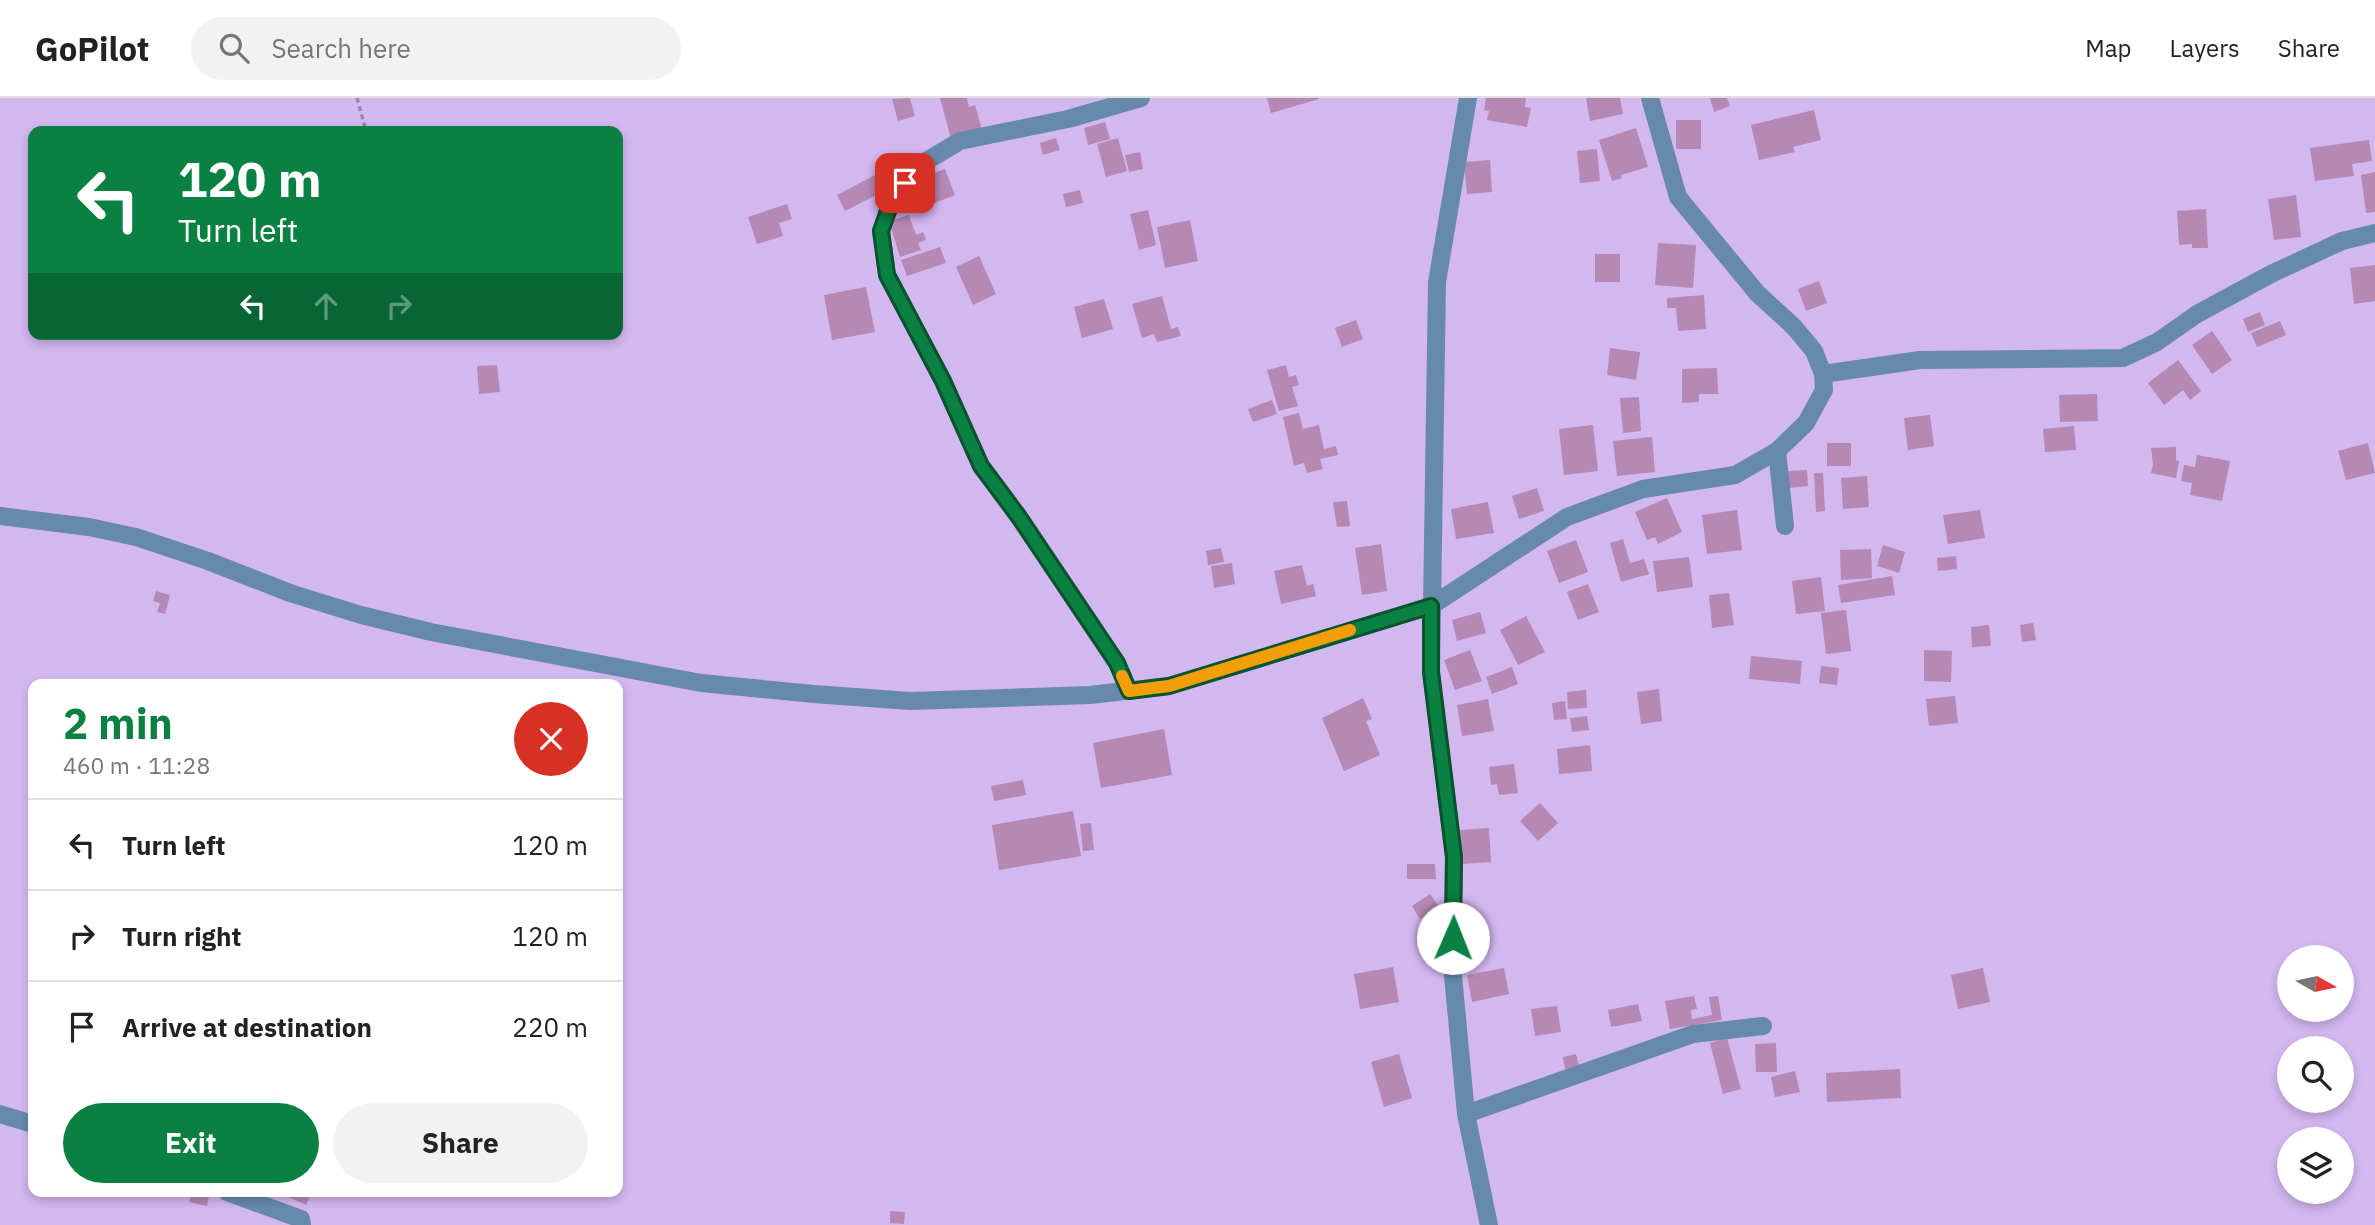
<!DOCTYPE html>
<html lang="en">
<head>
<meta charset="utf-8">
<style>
	:root { --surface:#fff; --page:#f2f2f2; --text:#222; --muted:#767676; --line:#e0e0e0; --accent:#0b8043 }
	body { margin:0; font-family:"IBM Plex Sans",sans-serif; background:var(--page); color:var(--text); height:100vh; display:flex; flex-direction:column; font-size:26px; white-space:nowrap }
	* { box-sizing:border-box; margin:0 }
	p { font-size:23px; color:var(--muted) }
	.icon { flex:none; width:38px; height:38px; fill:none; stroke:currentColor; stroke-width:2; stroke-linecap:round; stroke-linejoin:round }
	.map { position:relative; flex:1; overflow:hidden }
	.sheet { position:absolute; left:28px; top:581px; width:595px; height:518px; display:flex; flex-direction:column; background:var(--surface); border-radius:14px; box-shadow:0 4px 10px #0003 }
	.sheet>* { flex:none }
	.top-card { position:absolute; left:28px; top:28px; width:595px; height:214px; border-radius:14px; box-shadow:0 4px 10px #0003; background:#0b8043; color:#fff; overflow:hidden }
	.needle { width:46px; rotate:99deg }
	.buttons { position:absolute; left:2277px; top:847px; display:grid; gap:14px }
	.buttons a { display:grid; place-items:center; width:77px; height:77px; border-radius:50%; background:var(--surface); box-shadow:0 4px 10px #0003; font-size:35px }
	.pin { position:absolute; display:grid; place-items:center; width:60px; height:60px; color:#fff; margin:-30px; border-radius:14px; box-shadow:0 4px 10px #0006 }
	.me { position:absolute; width:77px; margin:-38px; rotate:1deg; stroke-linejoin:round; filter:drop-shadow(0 0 5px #0008) }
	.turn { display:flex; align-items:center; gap:24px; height:147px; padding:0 35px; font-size:32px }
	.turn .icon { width:91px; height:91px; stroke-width:2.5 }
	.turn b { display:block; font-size:49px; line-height:60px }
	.lanes { display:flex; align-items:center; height:66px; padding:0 35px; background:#0003; justify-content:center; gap:35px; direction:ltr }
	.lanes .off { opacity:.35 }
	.round { display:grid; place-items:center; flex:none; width:74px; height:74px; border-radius:37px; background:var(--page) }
	.head { display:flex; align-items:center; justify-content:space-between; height:119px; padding:0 35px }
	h1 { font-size:42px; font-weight:700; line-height:52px; color:var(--accent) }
	.button { display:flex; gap:14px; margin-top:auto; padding:14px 35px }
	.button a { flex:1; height:80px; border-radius:42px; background:var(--accent); color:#fff; font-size:28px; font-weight:700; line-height:80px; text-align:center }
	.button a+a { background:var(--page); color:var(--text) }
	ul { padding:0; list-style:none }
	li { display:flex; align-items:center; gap:21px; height:91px; padding:0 35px; border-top:2px solid var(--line) }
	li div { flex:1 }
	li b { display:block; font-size:26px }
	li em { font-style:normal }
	header { display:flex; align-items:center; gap:42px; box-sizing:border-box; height:98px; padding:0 35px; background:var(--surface); border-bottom:2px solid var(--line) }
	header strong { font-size:33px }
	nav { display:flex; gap:38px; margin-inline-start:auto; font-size:24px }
	.search { width:490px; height:63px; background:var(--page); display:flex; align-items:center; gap:18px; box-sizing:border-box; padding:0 24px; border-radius:38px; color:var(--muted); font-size:26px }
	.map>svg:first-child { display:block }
	.building { fill:#b589b4 }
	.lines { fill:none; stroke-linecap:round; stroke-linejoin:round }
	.path { stroke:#9a84b0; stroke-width:3.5; stroke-dasharray:5 3.5; stroke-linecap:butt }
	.street { stroke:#678aab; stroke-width:18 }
	.route-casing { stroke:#07532c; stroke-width:18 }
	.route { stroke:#0b8043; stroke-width:12 }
	.slow { stroke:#f59e0b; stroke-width:12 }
</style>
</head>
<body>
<header>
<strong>GoPilot</strong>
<div class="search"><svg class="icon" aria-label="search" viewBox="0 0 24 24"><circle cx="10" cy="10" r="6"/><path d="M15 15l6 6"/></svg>Search here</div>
<nav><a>Map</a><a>Layers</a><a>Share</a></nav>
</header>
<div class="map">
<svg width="2375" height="1127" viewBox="0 0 2375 1127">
	<rect width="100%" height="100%" fill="#d3b7ef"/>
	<!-- building -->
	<path class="building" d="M910,0L915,18L898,23L892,1Z
		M940,0H967L969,9L975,7L982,32L951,41Z
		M1267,0H1319V1L1271,15Z
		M1486,0H1526L1525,9L1531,10L1527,29L1487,22L1489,13L1484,12Z
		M1586,0H1620L1623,16L1590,23Z
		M1710,0H1727L1730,8L1714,14Z
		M1814,12L1821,42L1793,49L1795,54L1759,62L1751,27Z
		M1676,22H1701V51H1676Z
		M1105,24L1110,41L1088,47L1084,30Z
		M1636,30L1648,69L1621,77L1622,80L1612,83L1599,42Z
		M1056,40L1060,52L1043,57L1040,45Z
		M1118,40L1127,73L1106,79L1097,46Z
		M2369,42L2372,63L2352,66L2354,78L2315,83L2310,50Z
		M1597,51L1600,83L1580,85L1577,53Z
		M1140,54L1143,71L1129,74L1125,57Z
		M1490,62L1492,94L1467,96L1464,64Z
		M945,71L955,97L932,106L922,80Z
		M2375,74V114L2366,115L2361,77Z
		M875,77L884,93L845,113L837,97Z
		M1080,92L1083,105L1066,109L1063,96Z
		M2296,97L2301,139L2274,142L2268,101Z
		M787,106L792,121L779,125L783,138L757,146L748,119Z
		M2206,111L2208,150H2192V146L2179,147L2177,113Z
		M1148,112L1156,147L1139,152L1130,116Z
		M909,117L916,137L923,134L926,142L918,145L921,152L900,159L889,123Z
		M1190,122L1198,163L1165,170L1157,129Z
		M1658,145L1696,147L1693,190L1655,187Z
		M940,149L946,165L907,178L901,162Z
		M1595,156H1620V184H1595Z
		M979,158L996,196L973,207L956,169Z
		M2375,167V203L2354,206L2350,170Z
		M1819,183L1827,205L1806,213L1798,191Z
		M866,189L875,234L832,242L824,197Z
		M1704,197L1706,231L1678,233L1676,210H1667V200Z
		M1162,198L1171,231L1178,229L1181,238L1157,244L1154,236L1142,240L1132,206Z
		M1104,201L1113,231L1082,240L1074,209Z
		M2260,214L2265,227L2248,234L2243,221Z
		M1356,222L1363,241L1342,249L1335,230Z
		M2280,223L2286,237L2257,249L2251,235Z
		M2212,233L2232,262L2212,276L2192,247Z
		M1610,250L1640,254L1636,282L1607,277Z
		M2178,262L2201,293L2190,302L2183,292L2164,307L2148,285Z
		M497,267L500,294L479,296L477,268Z
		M1286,267L1289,279L1296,277L1299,287L1292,289L1298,308L1279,313L1267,272Z
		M1717,270L1718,296H1699V304L1682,305V271Z
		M2097,296L2098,323L2060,324L2059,297Z
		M1639,299L1641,333L1623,335L1620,300Z
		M1272,302L1277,316L1253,324L1248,311Z
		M1299,315L1303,331L1319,327L1324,351L1336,348L1338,357L1320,361L1323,371L1307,375L1304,365L1294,368L1283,319Z
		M1930,317L1934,348L1908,352L1904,320Z
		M1593,327L1598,373L1564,377L1559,331Z
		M2074,328L2076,352L2045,354L2043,331Z
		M1652,339L1655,374L1617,378L1613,343Z
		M1827,345H1851V368H1827Z
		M2368,345L2375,375L2346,382L2338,353Z
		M2176,349V362L2179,363L2176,380L2151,375L2153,366L2151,350Z
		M2197,357L2230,363L2222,403L2190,397L2192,385L2181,383L2184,367L2195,369Z
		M1807,372L1808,388L1788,390L1787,373Z
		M1814,375H1823L1825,413L1816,414Z
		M1867,378L1869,409L1843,411L1841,380Z
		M1537,390L1544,413L1519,421L1512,398Z
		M1667,400L1682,434L1658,446L1655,439L1647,442L1635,414Z
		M1347,403L1350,428L1337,429L1333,404Z
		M1488,404L1494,435L1456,441L1451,411Z
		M1737,412L1742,452L1707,456L1702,417Z
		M1980,412L1985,440L1948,446L1943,417Z
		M1623,441L1630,465L1644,461L1649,476L1621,484L1610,445Z
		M1576,442L1588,474L1559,485L1547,453Z
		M1381,446L1387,493L1362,497L1355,450Z
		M1883,447L1905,454L1899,475L1877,468Z
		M1221,450L1224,464L1208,467L1206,453Z
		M1871,451L1872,480L1841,482L1840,452Z
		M1956,458L1957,471L1938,473L1937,460Z
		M1689,459L1693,489L1657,494L1653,463Z
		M1232,465L1235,486L1214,490L1211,468Z
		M1302,467L1307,488L1313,486L1316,498L1281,506L1274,473Z
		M1892,478L1895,497L1841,505L1838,487Z
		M1821,479L1825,513L1796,516L1792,483Z
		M1588,486L1599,514L1578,522L1567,494Z
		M156,493L170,497L165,516L157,514L160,505L153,503Z
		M1729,495L1734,527L1712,530L1709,497Z
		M1846,512L1851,553L1826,556L1821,515Z
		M1480,514L1486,535L1457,543L1452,522Z
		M1526,518L1545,554L1518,567L1500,532Z
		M2033,525L2036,542L2022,544L2020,527Z
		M1989,527L1991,548L1972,549L1971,529Z
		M1470,552L1482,583L1455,592L1444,562Z
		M1924,552L1952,553L1951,584L1924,583Z
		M1751,558L1802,563L1800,586L1749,581Z
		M1821,568L1839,570L1837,587L1819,585Z
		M1512,569L1518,586L1492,596L1486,579Z
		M1659,591L1662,623L1641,626L1637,594Z
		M1586,592L1587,610L1568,611L1567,594Z
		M1955,598L1958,625L1929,628L1926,601Z
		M1363,600L1372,621L1366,623L1380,657L1344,673L1322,620Z
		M1488,601L1494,633L1462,638L1457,607Z
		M1565,603L1567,621L1554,622L1552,605Z
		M1587,618L1589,632L1572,634L1570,620Z
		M1164,631L1172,677L1101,690L1093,645Z
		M1590,647L1592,673L1559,676L1557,651Z
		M1514,666L1518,695L1499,697L1497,686L1491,687L1489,669Z
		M1023,682L1026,697L994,703L991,688Z
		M1540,705L1558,725L1538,743L1520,723Z
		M1073,713L1081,758L999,772L992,727Z
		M1091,725L1094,752L1083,753L1080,726Z
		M1489,730L1491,764L1461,766L1459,732Z
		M1407,766H1435L1436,781H1407Z
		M1430,796L1439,809L1420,821L1412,808Z
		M1393,869L1399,904L1360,911L1354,876Z
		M1504,870L1509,896L1472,904L1467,877Z
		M1983,870L1990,904L1958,911L1951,877Z
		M1694,898L1697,911L1691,912L1692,921L1712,917L1709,899L1718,898L1722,922L1670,931L1665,903Z
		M1638,906L1642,923L1611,929L1608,912Z
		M1557,908L1561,934L1535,938L1531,911Z
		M1727,940L1741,991L1723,996L1710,945Z
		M1776,945L1777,974H1756L1755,946Z
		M1399,956L1412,1000L1384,1009L1371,964Z
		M1576,956L1579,968L1565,971L1563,959Z
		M1900,971L1901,1000L1827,1004L1826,975Z
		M1795,973L1800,994L1775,999L1771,979Z
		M192,1094L209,1098L207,1108L189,1104Z
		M277,1094H312L306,1107Z
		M890,1113L905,1114L904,1126L890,1125Z"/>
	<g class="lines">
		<!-- path -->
		<path class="path" d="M357,0L366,33"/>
		<!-- street -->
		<path class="street" d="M1468,0L1437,184L1431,574L1454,759L1452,867L1466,1016L1489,1127
			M1823,276L1920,262L2123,260L2157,244L2197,216L2271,176L2342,143L2375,135
			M1777,353L1785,428
			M0,418L89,429L136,439L208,463L290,495L361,517L431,534L701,585L814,596L910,603L1090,597L1169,588L1431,508L1567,419L1643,391L1735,377L1777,353L1806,325L1824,292L1823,276L1814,253L1794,229L1757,195L1678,99L1650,0
			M1129,593L1117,565L1019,419L981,368L943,283L887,177L881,133L892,101L918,68L960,43L1068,21L1141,0
			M0,1016L33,1026
			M1466,1016L1693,936L1763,928
			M227,1094L301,1121L302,1127"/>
	</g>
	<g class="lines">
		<defs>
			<path id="route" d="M905,85L892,102L881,133L887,177L943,283L981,368L1019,419L1117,565L1129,593L1169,588L1431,508V574L1454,759L1453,840"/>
		</defs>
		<!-- route casing -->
		<use href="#route" class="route-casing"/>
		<!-- route -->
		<use href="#route" class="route"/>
		<!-- slow -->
		<path class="slow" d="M1122,578L1129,593L1169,588L1350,532"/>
	</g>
</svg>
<div class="buttons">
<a><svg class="needle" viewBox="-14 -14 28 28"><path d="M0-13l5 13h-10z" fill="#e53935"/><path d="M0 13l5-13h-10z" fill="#767676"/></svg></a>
<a><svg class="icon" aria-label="search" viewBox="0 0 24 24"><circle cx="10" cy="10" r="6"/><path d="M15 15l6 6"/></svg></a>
<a><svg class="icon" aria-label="layers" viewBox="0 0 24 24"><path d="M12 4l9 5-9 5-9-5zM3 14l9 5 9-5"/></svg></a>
</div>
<div class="pin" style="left:905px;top:85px;background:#d93025"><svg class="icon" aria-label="arrive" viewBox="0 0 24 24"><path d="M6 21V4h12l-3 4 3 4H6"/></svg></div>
<svg class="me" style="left:1453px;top:840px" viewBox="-20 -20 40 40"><circle r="19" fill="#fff"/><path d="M0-13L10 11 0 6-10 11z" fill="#0b8043"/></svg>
<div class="top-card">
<div class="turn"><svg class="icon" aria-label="left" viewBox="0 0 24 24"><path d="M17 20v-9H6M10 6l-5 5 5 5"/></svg><div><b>120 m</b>Turn left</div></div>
<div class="lanes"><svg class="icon" aria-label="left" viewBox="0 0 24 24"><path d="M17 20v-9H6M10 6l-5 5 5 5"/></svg><svg class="icon off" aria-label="ahead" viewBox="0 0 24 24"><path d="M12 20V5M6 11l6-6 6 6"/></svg><svg class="icon off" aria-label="right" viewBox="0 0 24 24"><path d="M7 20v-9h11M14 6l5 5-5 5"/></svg></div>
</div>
<section class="sheet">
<div class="head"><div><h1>2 min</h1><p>460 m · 11:28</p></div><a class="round" style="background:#d93025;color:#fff"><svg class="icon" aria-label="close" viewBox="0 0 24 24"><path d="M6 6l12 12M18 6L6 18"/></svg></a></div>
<ul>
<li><svg class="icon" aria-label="left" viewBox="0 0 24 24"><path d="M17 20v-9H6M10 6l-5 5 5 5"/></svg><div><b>Turn left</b></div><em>120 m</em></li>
<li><svg class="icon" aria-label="right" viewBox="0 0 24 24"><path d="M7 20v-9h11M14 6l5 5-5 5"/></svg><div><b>Turn right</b></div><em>120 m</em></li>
<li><svg class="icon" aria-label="arrive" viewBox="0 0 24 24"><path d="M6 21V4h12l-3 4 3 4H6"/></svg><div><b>Arrive at destination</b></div><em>220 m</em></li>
</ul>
<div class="button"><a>Exit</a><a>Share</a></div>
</section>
</div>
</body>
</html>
